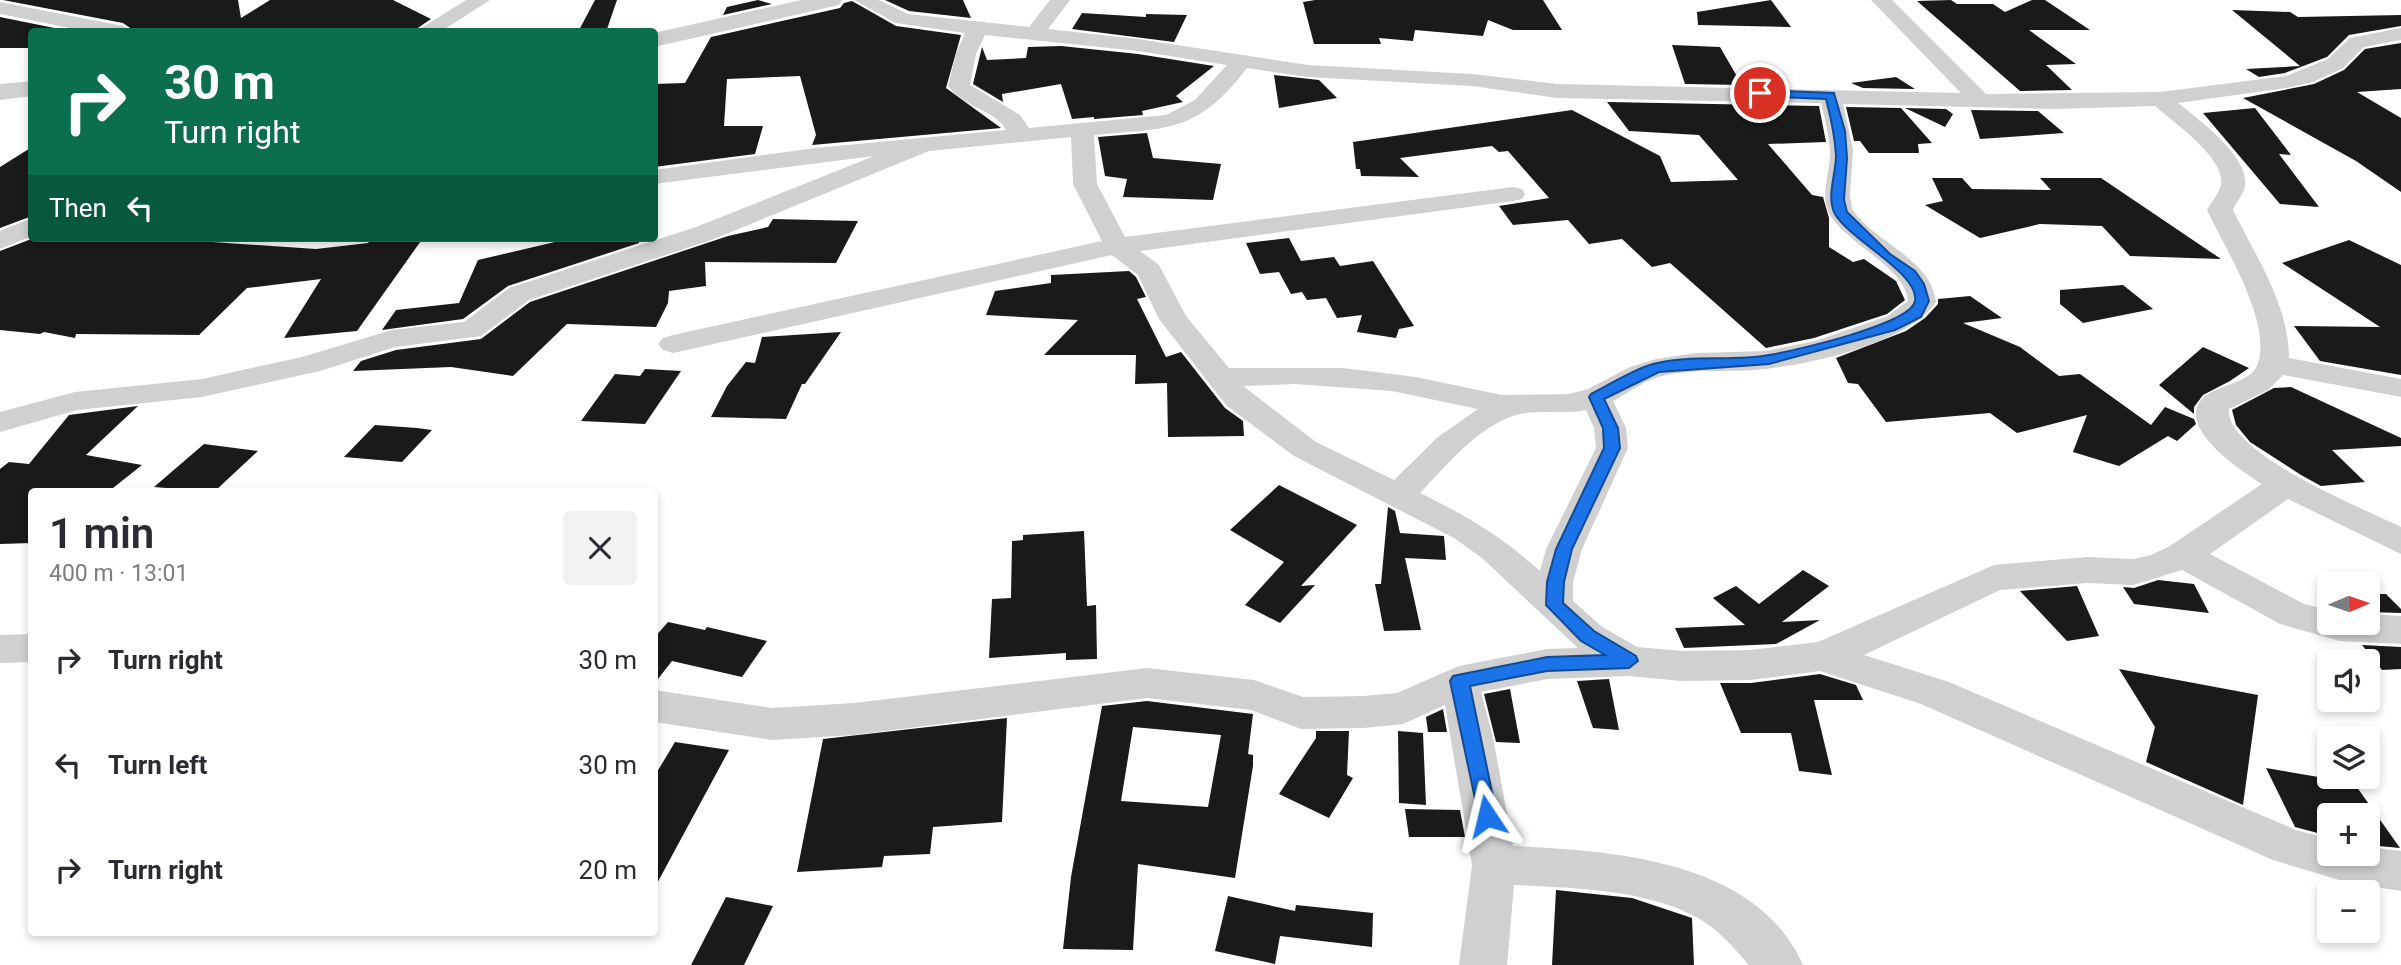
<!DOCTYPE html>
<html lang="en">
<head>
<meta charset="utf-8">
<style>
	:root { --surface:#fff; --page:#f2f2f3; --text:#2b2b33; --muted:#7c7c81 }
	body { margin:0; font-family:Roboto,sans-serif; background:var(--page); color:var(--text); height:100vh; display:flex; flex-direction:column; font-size:26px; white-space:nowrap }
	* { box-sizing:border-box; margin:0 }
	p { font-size:23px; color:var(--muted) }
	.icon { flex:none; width:38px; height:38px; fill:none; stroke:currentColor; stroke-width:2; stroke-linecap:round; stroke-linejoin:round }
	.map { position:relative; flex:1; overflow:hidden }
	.side { position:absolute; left:28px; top:488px; width:630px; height:448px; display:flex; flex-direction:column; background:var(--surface); border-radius:7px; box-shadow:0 4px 10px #0003 }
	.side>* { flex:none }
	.banner { position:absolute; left:28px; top:28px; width:630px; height:214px; border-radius:7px; box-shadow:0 4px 10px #0003; background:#0b6e4f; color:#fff; overflow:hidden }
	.needle { width:46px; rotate:88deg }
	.controls { position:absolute; left:2317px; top:572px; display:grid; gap:14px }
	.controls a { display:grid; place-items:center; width:63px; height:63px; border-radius:7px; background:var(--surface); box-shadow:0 4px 10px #0003; font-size:35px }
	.pin { position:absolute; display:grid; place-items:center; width:60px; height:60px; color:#fff; margin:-30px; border:4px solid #fff; border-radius:50%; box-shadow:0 2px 7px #0007 }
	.me { position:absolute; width:77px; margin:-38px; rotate:350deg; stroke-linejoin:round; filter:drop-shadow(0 0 5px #0008) }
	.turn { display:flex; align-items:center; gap:24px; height:147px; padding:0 21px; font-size:32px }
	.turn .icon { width:91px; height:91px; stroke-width:2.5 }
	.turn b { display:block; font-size:49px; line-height:60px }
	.then { display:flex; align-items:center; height:66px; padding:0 21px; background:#0003; gap:14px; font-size:26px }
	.round { display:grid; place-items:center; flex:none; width:74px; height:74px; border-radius:7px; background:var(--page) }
	.head { display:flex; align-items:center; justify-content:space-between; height:119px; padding:0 21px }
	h1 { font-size:42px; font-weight:600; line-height:52px }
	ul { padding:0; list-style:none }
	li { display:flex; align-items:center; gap:21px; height:105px; padding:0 21px }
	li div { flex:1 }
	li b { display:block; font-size:26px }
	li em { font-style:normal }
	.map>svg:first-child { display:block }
	.building { fill:#1a1a1a; fill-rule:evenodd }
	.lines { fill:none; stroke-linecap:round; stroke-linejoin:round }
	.minor { fill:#d0d0d0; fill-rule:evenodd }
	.tertiary { fill:#d0d0d0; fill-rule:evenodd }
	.route { fill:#1a73e8; stroke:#114b97; stroke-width:2 }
</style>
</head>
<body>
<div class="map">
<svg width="2401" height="965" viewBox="0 0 2401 965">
	<rect width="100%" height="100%" fill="#fff"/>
	<!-- building -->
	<path class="building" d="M3,0H238L241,18L270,0H393L431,19L412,32H136L123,23Z
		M595,0H617L606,32H578Z
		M758,0L772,4L723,15L727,7Z
		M885,0H963L971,18L909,11Z
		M1315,0H1543L1562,30H1513L1488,20L1483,36L1415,30L1413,41L1379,38L1381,44H1314L1303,2Z
		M1771,0L1791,27L1698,25L1697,12Z
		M1951,0L1957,4H1993L2005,12L2032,0H2045L2090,30H2029L2076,64L2046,65L2072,90L2020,91L1917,1Z
		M852,1L896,26L961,35L946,88L1001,128L812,145L816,135L800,76L727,79L724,126H763L755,154L654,167V84L685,83L711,37L840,8L844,3Z
		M2232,10L2290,12L2298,17L2401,15V26L2349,35L2327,57L2285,73L2259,77L2246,69L2300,66Z
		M1082,13L1146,17V14L1187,15L1174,42L1072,29Z
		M0,17L74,32H32V48H0Z
		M2401,43V89L2357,92L2401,118V192L2356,161L2243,98L2314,84L2344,70L2365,49Z
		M1672,45L1720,47L1742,85L1685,84Z
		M1061,46L1138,54L1214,66L1176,96L1183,102L1142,111L1143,115L1094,119V117L1072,119L1061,84L1002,94L1003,102L973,84L982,47L987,60L1026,58L1028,47Z
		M1274,75L1319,80L1337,98L1279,108Z
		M1896,77L1915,89L1863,88L1851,83Z
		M1607,102L1819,106L1826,142L1768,144L1812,195L1823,197L1829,218V247L1853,262L1864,259L1896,281L1905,300L1887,314L1814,338L1766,348L1670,263L1652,267L1622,239L1589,244L1568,220L1513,225L1499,206L1549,198L1508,151L1499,152L1492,146L1400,158L1419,177L1361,176L1360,169H1356L1353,142L1572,110L1660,156L1671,182L1738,180L1699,135L1629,131Z
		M1846,107L1901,108L1932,143L1918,144L1919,153H1869L1860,141H1854Z
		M1905,108L1946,109L1953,114L1945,127Z
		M2255,108L2291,155L2279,154L2319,207L2280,204L2203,113Z
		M1971,110L2038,111L2064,133L1980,139Z
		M1147,133L1153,158L1221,164L1213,200L1123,197L1127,179L1105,176L1098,137Z
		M32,147V216L0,228V167Z
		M1932,178H1962L1972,189L2051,190L2040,178H2101L2221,259L2130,256L2102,226L2040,224L1980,238L1925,205L1943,201Z
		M773,219L858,221L836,263L705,262L706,286L669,291L668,303L656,327L567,324L513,376L451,367L353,371L361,361L396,350L481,339L530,302L728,236L768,227Z
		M34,238H219L212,242L316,249L368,243L372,238H423L357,331L284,338L321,279L247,288L199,335L76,334L75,338L44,332L40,334L0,330V251Z
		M572,238H639V243L508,286L463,319L382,330L396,310L459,303L478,260Z
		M1289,238L1301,261L1334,257L1340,266L1373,261L1414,326L1399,329L1396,338L1357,332L1362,315L1337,318L1326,298L1307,300L1302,292L1291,294L1279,272L1260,274L1246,243Z
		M2349,240L2401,265V375L2320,361L2294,326L2380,327L2282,263Z
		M1129,271L1136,277L1146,297L1137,299L1166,357L1181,352L1225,408L1243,421L1244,436L1168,437L1167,383L1135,384L1136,355H1044L1078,320L986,315L995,291L1051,283V275Z
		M2123,285L2153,309L2083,323L2060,304V290Z
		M1970,296L2002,318L1963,323L2020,347L2059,376L2080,374L2151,425L2165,407L2194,419L2196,424L2177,441L2168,436L2119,466L2073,452L2087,415L2017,433L1990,413L1886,422L1858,384L1848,383L1836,358L1906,331L1925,318L1938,304V299Z
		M841,332L805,384H802L786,419L711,417L727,386L746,362L755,363L762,337Z
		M2203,347L2249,368L2230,381L2203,395L2194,407V414L2159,385Z
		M645,369L681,371L645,424L581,421L615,374L640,376Z
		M2291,387L2401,438V446L2332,450L2365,482L2321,486L2301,475L2250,442L2236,425L2232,410L2274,388Z
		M138,406L86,455L142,465L108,492H32V543L0,544V469L9,462L29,464L69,415Z
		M375,425L417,428L432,430L402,462L344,457Z
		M204,444L258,451L214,492L154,487Z
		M1279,485L1357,525L1301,586L1315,585L1280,623L1245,605L1284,562L1230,530Z
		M1388,507L1395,511L1400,533L1444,536L1446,560L1405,558L1421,630L1384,631L1375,584H1381Z
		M1084,531L1087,606L1096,605L1097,659L1066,660V653L989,658L992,599L1011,598L1012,541L1023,540V535Z
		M1803,570L1829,586L1782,622L1820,620L1776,644L1684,648L1675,628L1745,625L1713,598L1736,586L1759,604Z
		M2158,580L2194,584L2209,613L2134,604L2123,587L2134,588Z
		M2077,586L2099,636L2067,641L2020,591Z
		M2368,594H2386L2401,609V613L2368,612Z
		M668,622L705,630L707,627L767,641L742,677L672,661L654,684V638Z
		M2362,645L2401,647V669L2382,670Z
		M2119,669L2258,695L2243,805L2146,762L2155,727Z
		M1820,674L1856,685L1863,700H1814L1832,775L1799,771L1791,733H1741L1720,683H1751Z
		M1609,679L1619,730L1593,728L1577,681Z
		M1510,689L1520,743L1496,742L1484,694Z
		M1147,701L1253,714L1248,754L1253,755V766L1235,878L1138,864L1133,950L1063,949L1071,877L1102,706ZM1133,727L1221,735L1208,807L1121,801Z
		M1443,709L1447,732H1428L1426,717Z
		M1007,718L1002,822L933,827L930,854L884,856L882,867L797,872L823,739Z
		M1316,731H1349L1347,775L1353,778L1329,818L1279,794L1316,738Z
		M1398,731L1423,733L1426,805L1399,803Z
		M675,742L729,750L654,889V777Z
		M2266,768L2354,783L2400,848L2368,845V816H2329V836L2295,827Z
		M1405,809L1460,810L1465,837H1409Z
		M1556,890L1632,898L1692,918L1694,965H1552Z
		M1228,896L1295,911L1296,905L1373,913L1372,947L1280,936L1275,964L1215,951Z
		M726,897L773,906L744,965H691Z"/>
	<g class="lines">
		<!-- minor -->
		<path class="minor" d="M466,0H490L440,32H415Z
			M854,0H879L908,14L1029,27L1050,0H1070L1048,29L1138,39L1308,65L1472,74L1557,84L1961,93L1871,0H1892L1986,94L2160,92L2286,76L2328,59L2350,38L2401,28V40L2364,47L2343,68L2313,82L2286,88L2178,103C2198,119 2250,157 2245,186C2244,194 2236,202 2233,210C2256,257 2289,305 2289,358L2401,379V397L2283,375L2268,390L2229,409C2224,453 2365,509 2401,527V554L2288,499L2210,554L2304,604L2329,610V623H2368V614L2401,616V644L2340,641L2280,624L2182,570L2133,585L2087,583L2000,590L1864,655L1949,682L2296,830L2329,839V854H2368V847L2401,851V891L2349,883L2273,860L1921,704L1820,671L1751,680L1682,681L1629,676L1547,679L1481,692L1493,738L1513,846C1612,851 1756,859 1803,965H1749C1734,948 1718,929 1698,918C1645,889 1574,888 1514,885L1507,965H1459L1472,865L1445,705L1403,724L1364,728L1301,729L1251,710L1147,698L854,735L772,740L654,722V690L772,708L854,703L1147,668L1254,680L1303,697L1364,696L1397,693L1459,666L1547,649L1578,648L1482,558L1454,538L1294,456L1227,406L1159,319L1138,275L1112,255L673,353L663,350L658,344L663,338L673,335L1102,241L1073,184L1071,137L929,151L714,239L529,300L481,336L395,347L320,371L202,397L77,410L0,432V412L75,392L202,379L302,357L392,330L464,322L509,288L696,227L874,156L654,184V170L815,148L1006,130C997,111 963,107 948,86L956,54L965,33L896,23ZM985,35L1138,51L1227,65L1195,100L1166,115L1029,128L1020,115L970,85L976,54ZM1247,68L1308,77L1472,86L1557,98L1821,103C1825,119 1829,135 1830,151C1831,172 1819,195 1830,215C1848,245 1905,267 1908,301L1888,316L1815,341L1766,351L1697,353L1656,359L1630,367L1588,389L1569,394L1502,395L1416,377L1343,368H1229L1186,316L1159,265L1140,251L1513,201L1522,199L1525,194L1522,189L1513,187L1125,237L1097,184L1094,135C1170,128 1197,133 1247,68ZM1843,104L2053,109L2155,106C2173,122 2226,158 2221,185C2219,194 2211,202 2207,210C2225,248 2269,317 2259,360C2254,384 2220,383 2204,397C2172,426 2243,472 2262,484L2170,546L2151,555L2133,559L2087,557L1994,565L1818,642L1751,650L1682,651L1637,647L1601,626L1573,601V582L1582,549L1628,448L1626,428L1613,401C1630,392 1646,379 1666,375C1699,368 1733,373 1766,369C1815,363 1908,343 1936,302C1931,258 1874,243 1852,209L1850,195L1853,150ZM1295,384L1392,391L1478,409L1438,437L1394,480L1316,442L1243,386ZM1586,410L1594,428L1596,448L1546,549L1540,571C1501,536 1467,516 1420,493C1447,465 1477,427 1516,415C1537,409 1564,415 1586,410Z
			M0,2L123,26L133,32H90L0,14Z
			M32,218V236L0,249V231Z
			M32,634V662L0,663V635Z"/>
		<!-- tertiary -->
		<path class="tertiary" d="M801,0H842L839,5L654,47V33Z
			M32,81V96L0,100V84Z"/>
	</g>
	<!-- route -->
	<path class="route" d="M1760,90L1834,93L1845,131L1847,158L1844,200L1847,212L1890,254L1915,271L1924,284L1929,301L1921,317L1895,330L1769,364L1659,372L1604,399L1618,428L1620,448L1572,549L1564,582L1563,603L1594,631L1636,656L1638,661L1629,668L1547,671L1470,686L1497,816L1494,822L1487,825L1480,822L1450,681L1453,676L1547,657L1605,655L1581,641L1546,605L1547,582L1556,549L1604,448L1603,428L1589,397L1591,394C1611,384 1632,370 1653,364C1690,354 1732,362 1769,355C1793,351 1912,324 1915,301C1920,274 1849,239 1835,214C1826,197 1836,174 1836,156C1835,136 1831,118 1826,99L1756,96V91Z"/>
</svg>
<div class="controls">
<a><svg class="needle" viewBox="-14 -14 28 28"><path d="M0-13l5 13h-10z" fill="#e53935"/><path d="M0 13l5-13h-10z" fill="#7c7c81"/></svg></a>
<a><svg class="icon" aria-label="sound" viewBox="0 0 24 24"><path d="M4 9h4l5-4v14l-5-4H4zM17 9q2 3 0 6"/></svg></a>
<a><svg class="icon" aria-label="layers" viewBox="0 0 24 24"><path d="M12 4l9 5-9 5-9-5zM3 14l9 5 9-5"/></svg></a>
<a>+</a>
<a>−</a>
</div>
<div class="pin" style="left:1760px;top:93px;background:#d93025"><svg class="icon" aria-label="arrive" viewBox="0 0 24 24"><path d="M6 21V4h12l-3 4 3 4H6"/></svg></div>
<svg class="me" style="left:1487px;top:816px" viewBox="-20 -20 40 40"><path d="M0-17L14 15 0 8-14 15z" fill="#1a73e8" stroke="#fff" stroke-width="4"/></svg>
<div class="banner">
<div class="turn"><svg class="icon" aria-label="right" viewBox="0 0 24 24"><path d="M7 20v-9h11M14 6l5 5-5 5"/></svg><div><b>30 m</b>Turn right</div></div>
<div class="then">Then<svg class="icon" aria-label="left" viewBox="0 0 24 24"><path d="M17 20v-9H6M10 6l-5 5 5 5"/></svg></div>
</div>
<section class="side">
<div class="head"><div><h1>1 min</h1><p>400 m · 13:01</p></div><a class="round"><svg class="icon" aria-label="close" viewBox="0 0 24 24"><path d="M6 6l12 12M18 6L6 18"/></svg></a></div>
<ul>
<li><svg class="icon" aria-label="right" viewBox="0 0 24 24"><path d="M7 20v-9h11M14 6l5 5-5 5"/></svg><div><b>Turn right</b></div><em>30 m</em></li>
<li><svg class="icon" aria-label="left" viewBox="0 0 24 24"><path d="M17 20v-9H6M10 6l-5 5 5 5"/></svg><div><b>Turn left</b></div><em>30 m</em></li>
<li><svg class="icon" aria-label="right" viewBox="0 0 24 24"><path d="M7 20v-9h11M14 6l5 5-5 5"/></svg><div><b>Turn right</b></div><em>20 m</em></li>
</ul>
</section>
</div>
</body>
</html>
